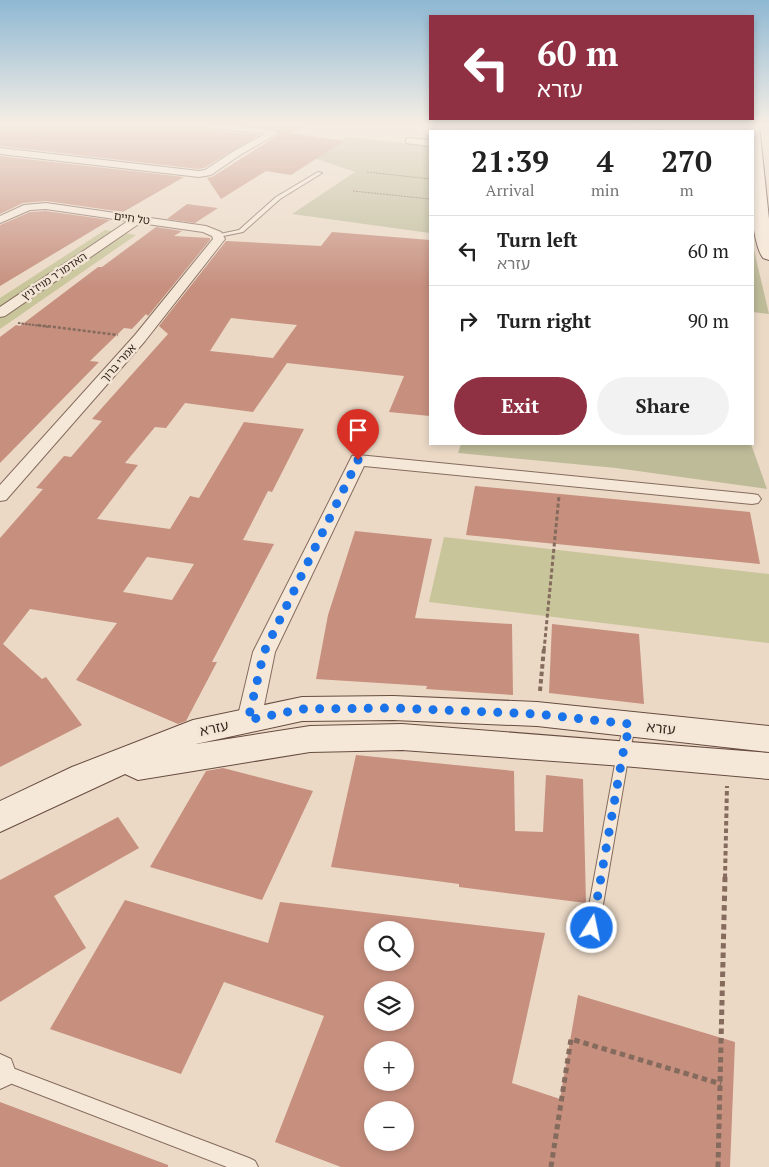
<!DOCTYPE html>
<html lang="en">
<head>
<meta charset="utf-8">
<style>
	:root { --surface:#fff; --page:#f2f2f2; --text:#222; --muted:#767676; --line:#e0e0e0; --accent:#8f3143 }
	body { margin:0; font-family:"PT Serif","Noto Sans Hebrew",serif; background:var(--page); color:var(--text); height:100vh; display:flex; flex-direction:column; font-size:19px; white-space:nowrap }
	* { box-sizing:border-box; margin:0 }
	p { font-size:16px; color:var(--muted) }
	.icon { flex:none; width:28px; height:28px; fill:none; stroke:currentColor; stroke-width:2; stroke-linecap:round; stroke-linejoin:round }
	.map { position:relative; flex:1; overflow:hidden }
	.panel { position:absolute; left:429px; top:130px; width:325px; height:315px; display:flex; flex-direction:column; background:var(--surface); border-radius:0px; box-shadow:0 2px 8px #0003 }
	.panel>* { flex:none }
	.top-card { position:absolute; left:429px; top:15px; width:325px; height:105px; border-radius:0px; box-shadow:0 2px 8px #0003; background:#8f3143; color:#fff; overflow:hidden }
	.controls { position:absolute; left:364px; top:921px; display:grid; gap:10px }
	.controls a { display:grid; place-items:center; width:50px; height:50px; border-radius:50%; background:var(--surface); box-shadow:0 2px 8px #0003; font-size:25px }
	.pin { position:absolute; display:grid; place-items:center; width:42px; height:42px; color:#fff; margin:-51px -21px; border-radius:50% 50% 50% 0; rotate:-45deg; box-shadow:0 0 5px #0007 }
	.pin .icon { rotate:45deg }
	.me { position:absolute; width:55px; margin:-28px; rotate:10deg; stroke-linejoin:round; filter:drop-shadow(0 0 4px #0008) }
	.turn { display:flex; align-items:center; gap:18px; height:105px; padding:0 25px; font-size:22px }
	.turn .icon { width:65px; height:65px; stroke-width:2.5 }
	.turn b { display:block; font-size:35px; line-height:42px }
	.eta { display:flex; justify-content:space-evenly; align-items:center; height:85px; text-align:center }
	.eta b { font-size:30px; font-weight:800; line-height:35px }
	.button { display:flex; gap:10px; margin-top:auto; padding:10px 25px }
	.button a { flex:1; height:58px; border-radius:30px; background:var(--accent); color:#fff; font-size:20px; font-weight:800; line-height:58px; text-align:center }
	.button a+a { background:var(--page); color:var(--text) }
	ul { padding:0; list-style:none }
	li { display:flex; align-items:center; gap:15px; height:70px; padding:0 25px; border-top:1px solid var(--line) }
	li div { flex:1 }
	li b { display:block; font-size:19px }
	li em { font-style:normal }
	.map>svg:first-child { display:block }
	.green { fill:#c8c59a }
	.cemetery { fill:#bebb99 }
	.building { fill:#c68f7e; fill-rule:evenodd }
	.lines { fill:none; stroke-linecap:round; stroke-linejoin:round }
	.lane-casing { stroke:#856b5d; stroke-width:2 }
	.street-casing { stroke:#856b5d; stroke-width:2 }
	.secondary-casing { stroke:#674c40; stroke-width:2 }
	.path-far5 { stroke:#856b5d; stroke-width:1; stroke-dasharray:2 1; stroke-linecap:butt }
	.path-far4 { stroke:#856b5d; stroke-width:2; stroke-dasharray:2.5 1; stroke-linecap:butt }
	.path-far3 { stroke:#856b5d; stroke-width:2.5; stroke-dasharray:3 2; stroke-linecap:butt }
	.path-far2 { stroke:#856b5d; stroke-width:3; stroke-dasharray:4 2.5; stroke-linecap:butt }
	.path-far1 { stroke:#856b5d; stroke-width:4; stroke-dasharray:4.5 3; stroke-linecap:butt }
	.path { stroke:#856b5d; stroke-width:5; stroke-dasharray:5.5 4; stroke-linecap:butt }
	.lane { fill:#f6e8d8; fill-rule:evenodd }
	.street { fill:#f6e8d8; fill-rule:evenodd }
	.secondary { fill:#f6e8d8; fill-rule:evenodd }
	.route { stroke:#1a73e8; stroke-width:9; stroke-dasharray:0 16.2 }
	.labels { text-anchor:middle; stroke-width:5; stroke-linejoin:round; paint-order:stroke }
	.far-street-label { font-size:11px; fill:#36261f; stroke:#f3e5d5 }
	.street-label { font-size:14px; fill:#36261f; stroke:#f3e5d5 }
</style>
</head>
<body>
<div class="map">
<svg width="769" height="1167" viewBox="0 0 769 1167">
	<rect width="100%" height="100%" fill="#ebd9c6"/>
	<!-- green -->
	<path class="green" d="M105,230L136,235L0,329V298Z
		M444,537L769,574V643L429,602Z"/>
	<!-- cemetery -->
	<path class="cemetery" d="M348,137L430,146V233L292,214L355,172L311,157Z
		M752,246H753L769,314L753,312Z
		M461,444H751L767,489L616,468L458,453Z"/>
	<!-- building -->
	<path class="building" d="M0,125H205L211,130L259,135L204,168L198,169L0,146Z
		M245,125H308L291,133L344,141L291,175L266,171L221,199L207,178L212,177L280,134L274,128Z
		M0,156L184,177L123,212L46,201L23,203L0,214Z
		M187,204L218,208L195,223L167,219Z
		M46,211L110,220L0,286V225L30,212Z
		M156,227L182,231L174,236L210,238V240L148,316L146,314L132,329L124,328L90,361L99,362L0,463V337L16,325L20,326L98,267H102Z
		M332,232L430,240V416L389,412L404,376L287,363L253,412L185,403L166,428L155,427L125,463L138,465L97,519L170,529L190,496L199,498L244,422L304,429L272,492L268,491L243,540L274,544L212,662H217L186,721L178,724L76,680L117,623L30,609L3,644L42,679L46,677L82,725L0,767V538L43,489L36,488L64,456L71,457L102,421L92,419L168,334L159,326L226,241L321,246ZM231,318L297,325L273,358L210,351ZM147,557L194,564L172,600L123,592Z
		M475,486L750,512L760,564L466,535Z
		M355,531L432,539L415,618L512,624L513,695L426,689L427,686L316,679L328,615Z
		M552,624L639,634L644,704L549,693Z
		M356,755L514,771L515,831L543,832L546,775L583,779L586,903L459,887V884L331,867Z
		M223,768L313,791L262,900L150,867L206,771Z
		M118,817L139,848L54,896L86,948L0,1002V880Z
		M125,900L268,943L280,902L545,933L512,1083L560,1099L578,995L735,1042L730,1167H341L275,1142L324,1016L224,982L181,1074L50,1029ZM372,930H405V962H372ZM372,990H405V1022H372ZM372,1050H405V1082H372ZM372,1110H405V1142H372Z
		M0,1102L168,1165V1167H0Z"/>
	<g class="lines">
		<defs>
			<path id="lane" d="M318,172L322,173L280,199L243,232L218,237L215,235L239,230L276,197Z
				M630,720L634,721L636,724L629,753L599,928L597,933L592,935L587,933L585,928L617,753L624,724L626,721Z
				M2,1064L249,1158L255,1161L258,1167H227L2,1080L0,1079V1065Z"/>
			<path id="street" d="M207,125H230L274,130L278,133L240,155L211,175L199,177L0,154V148L199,171L205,170L234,151L265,134L211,128Z
				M409,138L430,140V146L406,143V139Z
				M46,203L206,226L221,232L225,239L145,341L6,500L0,501V485L135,335L213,239L212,236L203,232L140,223L5,316L0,317V307L128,221L46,209L30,210L0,223V216L24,205Z
				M358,455L752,494L758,495L761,499L758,503L752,504L364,466L275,652L261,720L257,726L249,729L241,726L237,720L253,652L350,460L352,456Z
				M0,1054L11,1059L16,1073L11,1084L0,1089Z"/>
			<path id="secondary" d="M747,125H759L769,219V260L763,258C747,235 752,161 752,131H748Z
				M393,696L537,702L769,726V752L537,726L393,720L302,721L196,744L310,726L402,724L769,753V779L623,766L402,750L310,752L138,780L125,774L0,832V801L72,767L193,720L302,697Z"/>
		</defs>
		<!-- lane casing -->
		<use href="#lane" class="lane-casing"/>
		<!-- street casing -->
		<use href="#street" class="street-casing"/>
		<!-- secondary casing -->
		<use href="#secondary" class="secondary-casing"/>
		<!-- path-far5 -->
		<path class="path-far5" d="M611,125L679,131
			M458,131L459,128L485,131
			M29,139L62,125
			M367,172L430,179
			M353,191L430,199"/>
		<!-- path-far4 -->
		<path class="path-far4" d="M18,323L49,327"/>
		<!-- path-far3 -->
		<path class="path-far3" d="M38,325L118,335"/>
		<!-- path-far2 -->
		<path class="path-far2" d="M544,650L559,496"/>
		<!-- path-far1 -->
		<path class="path-far1" d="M540,691L544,648
			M725,878L727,786"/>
		<!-- path -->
		<path class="path" d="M551,1167L571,1039L721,1084
			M718,1167L725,877"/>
		<!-- lane -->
		<use href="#lane" class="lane"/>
		<!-- street -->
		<use href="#street" class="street"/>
		<!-- secondary -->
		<use href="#secondary" class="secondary"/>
	</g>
	<!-- sky -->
	<linearGradient id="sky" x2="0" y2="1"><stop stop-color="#8eb8d3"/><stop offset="0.43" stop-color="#f6eee5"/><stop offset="1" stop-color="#f6eee5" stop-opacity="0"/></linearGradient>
	<rect width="769" height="288" fill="url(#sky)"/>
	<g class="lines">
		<!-- route -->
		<path class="route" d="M358,460L264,652L248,720L302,709L393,708L537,714L630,724L623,753L592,928"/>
	</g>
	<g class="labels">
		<!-- far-street labels -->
		<g class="far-street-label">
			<text transform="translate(132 218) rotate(8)" y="4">טל חיים</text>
			<text transform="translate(54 276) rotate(-34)" y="4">האדמו"ר מויז'ניץ</text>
			<text transform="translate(118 363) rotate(-48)" y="4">אמרי ברוך</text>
		</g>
		<!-- street labels -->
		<g class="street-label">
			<text transform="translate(214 728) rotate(-12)" y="5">עזרא</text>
			<text transform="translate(661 728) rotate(6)" y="5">עזרא</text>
		</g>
	</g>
</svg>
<div class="controls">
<a><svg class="icon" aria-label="search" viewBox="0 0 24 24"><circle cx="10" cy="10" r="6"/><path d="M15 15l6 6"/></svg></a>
<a><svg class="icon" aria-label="layers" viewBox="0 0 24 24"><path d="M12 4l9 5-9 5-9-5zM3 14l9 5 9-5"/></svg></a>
<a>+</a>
<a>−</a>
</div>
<div class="pin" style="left:358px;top:460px;background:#d93025"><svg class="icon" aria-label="arrive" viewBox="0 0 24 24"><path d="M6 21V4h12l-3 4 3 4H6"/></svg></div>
<svg class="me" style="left:592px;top:928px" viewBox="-20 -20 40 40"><circle r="17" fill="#1a73e8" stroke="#fff" stroke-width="3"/><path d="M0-11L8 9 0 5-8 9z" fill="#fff"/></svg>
<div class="top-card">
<div class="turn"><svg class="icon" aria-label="left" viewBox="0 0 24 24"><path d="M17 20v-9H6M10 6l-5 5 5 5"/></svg><div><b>60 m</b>עזרא</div></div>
</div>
<section class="panel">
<div class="eta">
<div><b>21:39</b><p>Arrival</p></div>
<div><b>4</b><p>min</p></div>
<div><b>270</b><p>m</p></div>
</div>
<ul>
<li><svg class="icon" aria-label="left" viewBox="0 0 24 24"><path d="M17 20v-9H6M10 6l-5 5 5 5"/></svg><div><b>Turn left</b><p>עזרא</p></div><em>60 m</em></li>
<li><svg class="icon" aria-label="right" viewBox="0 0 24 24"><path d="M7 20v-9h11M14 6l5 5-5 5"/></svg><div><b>Turn right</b></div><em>90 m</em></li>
</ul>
<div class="button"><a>Exit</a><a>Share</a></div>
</section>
</div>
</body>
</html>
